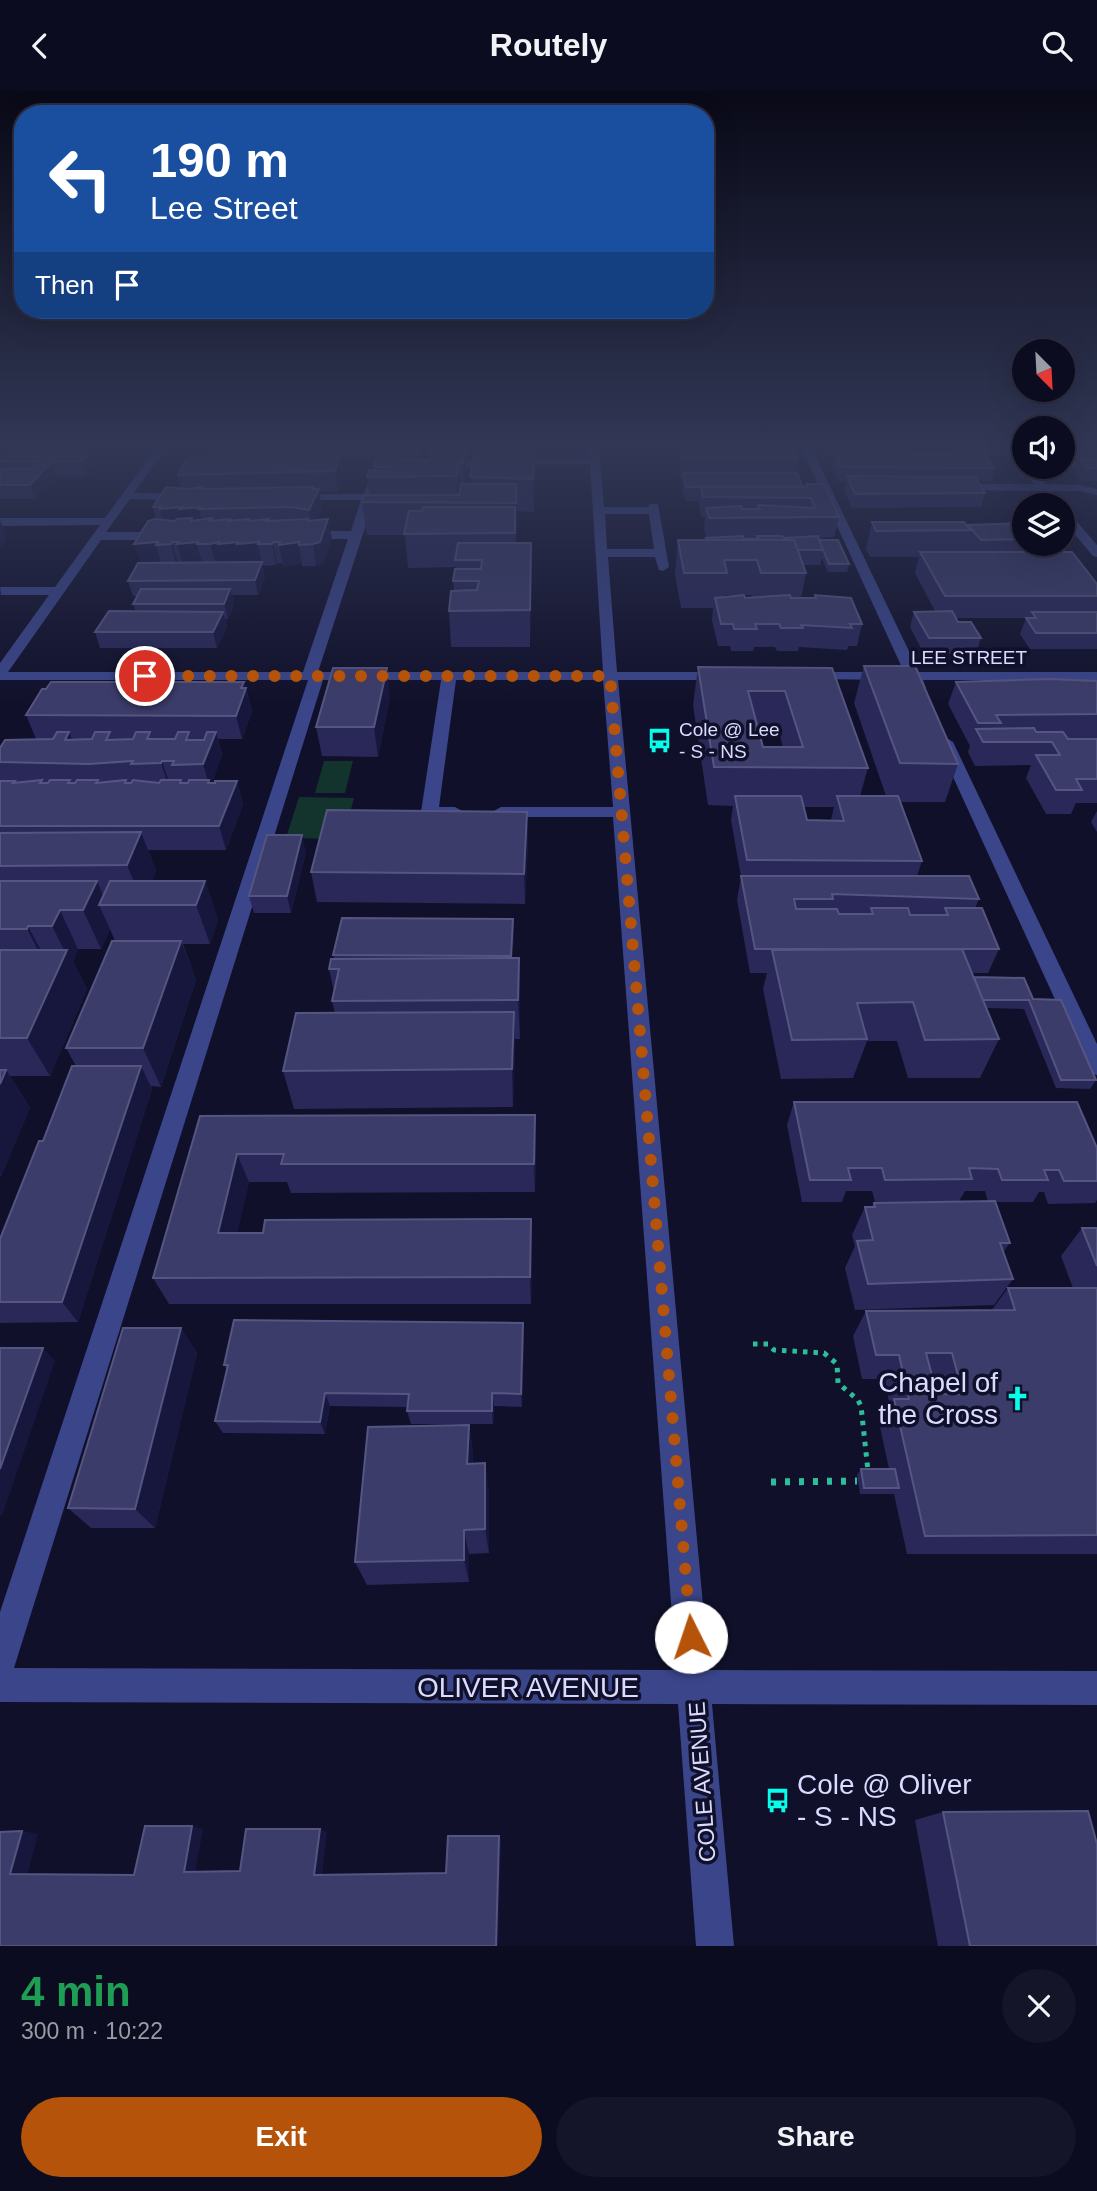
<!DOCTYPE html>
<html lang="en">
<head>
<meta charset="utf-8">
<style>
	:root { --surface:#0c0c20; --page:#151529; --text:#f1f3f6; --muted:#9a9ba5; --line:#2c2c3e; --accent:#b45309 }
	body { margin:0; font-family:Arial,sans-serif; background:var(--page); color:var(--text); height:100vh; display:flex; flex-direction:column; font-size:26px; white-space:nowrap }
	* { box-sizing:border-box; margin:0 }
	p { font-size:23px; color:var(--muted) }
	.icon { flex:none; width:38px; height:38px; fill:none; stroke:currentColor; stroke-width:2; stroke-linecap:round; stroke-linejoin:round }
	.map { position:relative; height:1855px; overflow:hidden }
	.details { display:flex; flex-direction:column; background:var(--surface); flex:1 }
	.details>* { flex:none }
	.hud { position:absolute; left:14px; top:14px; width:700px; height:214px; border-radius:28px; box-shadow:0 7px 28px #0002,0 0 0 2px var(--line); background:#1a4fa0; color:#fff; overflow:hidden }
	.needle { width:46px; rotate:156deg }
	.controls { position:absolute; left:1012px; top:248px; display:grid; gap:14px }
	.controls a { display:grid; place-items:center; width:63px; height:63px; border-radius:50%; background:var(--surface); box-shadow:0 7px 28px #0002,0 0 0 2px var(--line); font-size:35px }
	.pin { position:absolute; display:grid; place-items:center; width:60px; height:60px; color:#fff; margin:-30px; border:4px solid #fff; border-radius:50%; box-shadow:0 2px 7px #0007 }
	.me { position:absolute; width:77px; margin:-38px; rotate:356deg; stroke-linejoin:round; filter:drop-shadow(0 0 5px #0008) }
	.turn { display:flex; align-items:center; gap:24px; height:147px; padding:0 21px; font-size:32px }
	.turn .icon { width:91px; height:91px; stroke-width:2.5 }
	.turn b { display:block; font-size:49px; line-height:60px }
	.then { display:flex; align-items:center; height:66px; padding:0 21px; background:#0003; gap:14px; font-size:26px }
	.round { display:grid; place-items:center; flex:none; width:74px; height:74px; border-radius:37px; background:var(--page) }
	.head { display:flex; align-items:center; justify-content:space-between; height:119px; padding:0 21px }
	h1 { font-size:42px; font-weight:700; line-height:52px; color:#1e9e55 }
	.action { display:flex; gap:14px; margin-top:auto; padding:14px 21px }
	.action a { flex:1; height:80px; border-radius:42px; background:var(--accent); color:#fff; font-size:28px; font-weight:700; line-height:80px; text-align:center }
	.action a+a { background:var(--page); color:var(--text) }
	header { display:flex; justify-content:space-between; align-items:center; height:91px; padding:0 21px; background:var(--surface); font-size:32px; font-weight:700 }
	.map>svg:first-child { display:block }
	.green { fill:#13342d }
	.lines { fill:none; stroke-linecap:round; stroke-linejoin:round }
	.path-far1 { stroke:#2dbf9c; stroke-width:5; stroke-dasharray:4.5 6; stroke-linecap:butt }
	.path { stroke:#2dbf9c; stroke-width:7; stroke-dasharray:5 9; stroke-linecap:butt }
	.minor { fill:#3a458a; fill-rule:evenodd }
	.wall { fill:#292858; fill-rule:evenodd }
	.shaded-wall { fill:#17173e }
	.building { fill:#3c3c6a; stroke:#555581; stroke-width:2; fill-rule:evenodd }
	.route { stroke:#b45309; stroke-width:12; stroke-dasharray:0 21.6 }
	.labels { text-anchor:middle; stroke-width:7; stroke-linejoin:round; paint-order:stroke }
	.far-street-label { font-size:19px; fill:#d9dbff; stroke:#10102a }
	.far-poi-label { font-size:19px; fill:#d9dbff; stroke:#10102a; text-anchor:start }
	.street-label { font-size:23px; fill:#d9dbff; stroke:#10102a }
	.near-poi-label { font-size:28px; fill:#d9dbff; stroke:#10102a; text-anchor:end }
	.near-street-label { font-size:28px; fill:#d9dbff; stroke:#10102a }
</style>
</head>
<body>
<header><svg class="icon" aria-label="back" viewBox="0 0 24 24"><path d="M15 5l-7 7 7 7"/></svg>Routely<svg class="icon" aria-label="search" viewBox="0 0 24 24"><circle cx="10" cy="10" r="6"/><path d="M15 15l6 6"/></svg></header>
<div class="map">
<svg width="1097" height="1855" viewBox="0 0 1097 1855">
	<rect width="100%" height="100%" fill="#10102a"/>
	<!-- green -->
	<path class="green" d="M324,670H353L345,702H315Z
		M299,706L354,707L343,748L286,747Z"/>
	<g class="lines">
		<!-- path-far1 -->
		<path class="path-far1" d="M753,1253H768L774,1259L824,1262L837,1273L838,1292L858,1309L861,1315L868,1380"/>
		<!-- path -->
		<path class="path" d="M867,1379L868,1384
			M771,1391L857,1390"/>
		<!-- minor -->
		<path class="minor" d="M158,354H168L134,402L187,403L193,406L187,409L130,408L106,441H166L172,445L166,449H101L8,581H303L348,448H303L297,444L303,440H351L361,409H293L287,406L293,403H364L368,392L372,391L377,394L375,406L318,581H603L590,373L439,375L434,372L439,369L590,367L589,354H599L604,416H648L650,413H658L669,476L663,480L659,479L655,466H608L617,581H726L733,585L726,589H618L709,1579L1097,1580V1614L712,1613L734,1855H696L678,1613L0,1611V1521L308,589H0V572L49,504H1L0,496H55L100,434L0,435V427H105ZM605,423H649L654,458H607ZM323,589H441L421,721C431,729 454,729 464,721L455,716H439L456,589H603L613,716H501L492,721L501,726H613L676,1579L14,1577Z
			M800,354H810L919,581H1097V589H923L926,597L919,601L914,600L908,589L802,588L800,585L807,581H904Z
			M824,354H834L836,358H1013L1018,361L1013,364H832L828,363Z
			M1062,371H1097V377L1058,376H1062Z
			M1024,373V376H1032L1046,393L1080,394L1097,398V404L1080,400H1052L1055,404L1049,407L1040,400L952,399L946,396L952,393H1034L1021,376Z
			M1062,417L1066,418L1097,454V466L1093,465L1062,428Z
			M945,646L953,651L1097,953V984L1089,982L1086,976L937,651Z"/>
	</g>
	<!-- wall -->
	<path class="wall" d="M0,354H15L12,357H0Z
		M26,354H103L91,369L93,375L86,385L56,384L35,408H0V378H3L0,371L21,359Z
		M205,354H546L535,355L536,385L534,421L517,420L516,452H531L530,556H451L449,520L454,500L453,490L456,476L408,477L405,444H367L362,411L370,404L367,386L375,380L374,376L378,366H340L343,385L338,400H319L322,418L317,429L332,448L323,472L316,475H302V472L283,475L282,472H277L276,474L263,475L262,472L265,486L258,504H232L234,513L228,528H225L227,536L217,557H100L95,541L136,520L133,513L138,505H133L128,490L140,472L156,428L153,416L181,397L178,384L208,367ZM519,355V356H477ZM466,356H475L470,386V393H467L468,387ZM422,357H433L430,369H423Z
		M681,354L798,368L795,382L803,396H806V393L839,426L834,446L818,447L819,449L849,473L847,481H828L822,467L820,474H803L806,482L801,507H814L815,504L862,533L857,555H848L847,559L799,556L798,560H777L775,556H754L753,560H731L730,555H718L712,529L713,517H681L675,483L678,449H706V448L704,437L705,426H701L699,415V410H685L682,396L683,388H680L679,373ZM724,504H744L724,506ZM744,504H752V506L745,507Z
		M1062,354H1097V367H1062Z
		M835,363L995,377L991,390H977L985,402L981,416L852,417L844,399L846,390H838L832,376Z
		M1079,368H1097V390H1082L1074,381Z
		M872,431L967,436L968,434L1024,432V453H1033L1030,461L1097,505V558H1030L1020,543L1026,527H1030H955L958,531L981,547L976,563H924L910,536L914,521L935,520L915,482L919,466H870L866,458Z
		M864,575L958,673L945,711H900L922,770L917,785L979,808L975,817L999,858L988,882H972L974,886L1033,908L1096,989L1090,998L1056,997L1024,918L987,917L999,948L980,987H908L897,950H867L853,987L781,988L763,898L767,882H750L737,809L741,786L731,729L733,715L708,714L693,614L698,576L832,577L868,677L860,705H886L854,612ZM758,638H778L783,656H763ZM804,716H834L831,729H807Z
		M1097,590V647H1067L1068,648H1097V712H1076L1071,723H1046L1026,687L1031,674L975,675L968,661L970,655L948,613L956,591Z
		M246,597L252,620L242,648H218L222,664L212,692L237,690L243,713L226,759H148L156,780L152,790H205L218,829L210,853H183L196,889L161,996L151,995L152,998L78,1231L0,1232V1148L76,975L66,957L115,850L110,838L101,858H78L73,871L87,898L50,985H10L30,1017L1,1085H0V657L53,648H36L26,624Z
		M390,606L378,666L322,665L316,636Z
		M1097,720V741L1091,731Z
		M527,721L528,751L525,813L317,811L311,781Z
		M306,761L291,822H254L249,805Z
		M513,828L514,844L512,867H519L520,906V948H515L513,1016L294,1018L283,980L335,922L332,910L334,901L329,878L334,868L333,864Z
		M794,1011L1097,1057V1109L1095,1112L1048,1113L1044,1101H1039L1033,1111H996L1010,1152L1003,1161L1013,1188L994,1214L855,1219L845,1177L855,1155L852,1144L865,1116H871L874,1112L988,1111L985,1100H965L959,1110L875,1111L872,1100H846L842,1111H802L787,1034Z
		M200,1025L536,1053L535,1101L291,1102L287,1091H249L237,1142H263L532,1156L531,1213H169L153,1187Z
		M1082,1137H1097V1463H907L894,1403H860L857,1384L861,1378H889L879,1331L890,1315L884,1288H862L853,1245L866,1220H991L1008,1197H1073L1061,1165ZM932,1287H935L939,1303H937Z
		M181,1237L197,1262L155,1437H91L68,1417Z
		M524,1246L522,1316L494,1315L493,1333H411L407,1320L408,1316L330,1315L325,1343L223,1342L215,1330L227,1279L224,1274Z
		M469,1334L473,1362V1373L489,1400V1462L469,1463V1491L367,1494L355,1471Z
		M943,1721L1097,1855H938L915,1729Z"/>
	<!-- shaded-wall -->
	<path class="shaded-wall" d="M88,354H103L91,369L93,375L86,385L81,371V362Z
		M420,354L424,383L421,385L419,362Z
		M535,354L536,385L534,421L533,388Z
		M466,356L468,387L465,404L463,372Z
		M340,365L343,385L338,400L335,380Z
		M51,371L56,384L35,408L30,394Z
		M459,372L461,404L458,411L457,385Z
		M516,393L517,425V445L516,412Z
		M313,396L315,407L319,398L322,418L313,439L309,419Z
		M182,416H201L199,418L204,437L165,439L160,418Z
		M328,428L332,448L323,472L316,475L313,453Z
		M0,429L7,448L0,457Z
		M158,451L156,454L161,472L141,474L134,453Z
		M172,451L178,472L176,475L171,453Z
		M198,451L197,453L202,472L183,474L177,453Z
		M219,451H259L258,453L265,486L258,504L255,489L216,474L210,453Z
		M273,451L277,472L276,474L272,453Z
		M299,451V454L302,472L283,475L279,454Z
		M531,452L532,487L530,556V519Z
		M230,498L234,513L228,528L224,513Z
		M223,521L227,536L217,557L213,541Z
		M387,577L390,606L378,666L374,636Z
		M244,591L252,620L242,648L236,625L241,597Z
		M69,641L78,664L65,649Z
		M216,641L222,664L211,696L208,692V690L203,673Z
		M162,670L170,694L169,696L161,672Z
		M237,690L243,713L226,759L219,735Z
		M527,721L528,751L525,813L524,783Z
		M141,741L156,780L143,814L127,774Z
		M302,744L306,761L291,822L287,805Z
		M97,790L107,814H99L110,838L101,858L83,819Z
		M205,790L218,829L210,853L196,814Z
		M60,819L78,858L73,871L87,898L50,985L27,947L66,863L52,835Z
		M513,828L514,844L512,881L511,865Z
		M28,835L49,874L47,877L27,838Z
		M181,850L196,889L161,996L143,957Z
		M519,867L520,906V948L518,909Z
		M514,921L515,959L513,1016L512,978Z
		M141,975L152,998L78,1231L62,1211Z
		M6,979L30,1017L1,1085L0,1083V993Z
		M535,1024L536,1053L535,1101L534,1073Z
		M237,1063L249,1091L231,1169L218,1142Z
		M531,1128L532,1156L531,1213L530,1186Z
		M523,1232L524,1246L522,1316L521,1303Z
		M181,1237L197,1262L155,1437L135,1418Z
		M43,1257L55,1270L2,1425L0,1424V1378Z
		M325,1302L330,1315L325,1343L320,1331Z
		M492,1302L494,1315L493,1333L492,1320Z
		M469,1334L473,1362L472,1400L467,1373Z
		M485,1372L489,1400V1462L485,1438Z
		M464,1439L469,1463V1491L464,1469Z
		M192,1735L203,1738L195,1783L184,1781Z
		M320,1738L327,1741L322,1785L314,1784Z
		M22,1740L38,1743L27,1785L10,1783Z
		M499,1745L501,1748L498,1855H496Z"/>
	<!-- building -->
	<path class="building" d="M26,354H88L81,362H89L81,371H51L30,394H0V378H33L39,371H0L12,359H21Z
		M386,354H420L419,362H396L393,369H430L433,356H466L463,372H459L457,385L367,386L369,379L389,380L390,376H374L381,355Z
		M519,354H535L533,388L470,386L475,356H519Z
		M681,354H791L798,368H682Z
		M835,363L985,364L995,377L841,376Z
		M340,365L335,380L178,384L187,367Z
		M1079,368H1097V377H1087Z
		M683,382H797L803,396H686Z
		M847,385L975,386L985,402L855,403Z
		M461,393H516V412L362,411L364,404H459Z
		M806,393H824L839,426L709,427L706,417L741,415L742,418H760L758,414L815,417L811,407L703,406L701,395L807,396Z
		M166,396L189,398L202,396L201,398L313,396L312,398H319L309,419L291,416L199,418L201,416L180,418L182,416L160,418L161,416H153Z
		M423,416H515V442L404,443L409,420H422Z
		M192,427L191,430L212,427L210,430L230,428L228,430L249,428L248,430L269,428L267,430L308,428V430L328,428L320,451L313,453L299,454V451L279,454L280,451H273L272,453H258L259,451L237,453L238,451L218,453L219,451L210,453H197L198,451L177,453L179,451H172L171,453L156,454L158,451L134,453L148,430L155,428L175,430L177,428Z
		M872,431H964L970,439L876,440Z
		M1024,432V448L981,449L968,434Z
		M743,445L744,448H759L757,445H782L784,447L818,445L823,459H798L794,449H707L706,447Z
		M678,449H794L806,482H761L757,469H724L727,482H684Z
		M819,449H838L849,473H829Z
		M458,452H531L530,519L449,520L451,500L477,499L479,490H453L455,478H481L482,469H455Z
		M920,461H1072L1097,493V505H945Z
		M262,471L255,489L128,490L138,472Z
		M141,498H230L224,513H133Z
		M744,504L745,507L790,504L791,507H816L815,504L851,507L862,533H850L852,537L801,534L803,537H781L779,533H755L757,538H734L733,533H721L715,507Z
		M109,520L223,521L213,541H95Z
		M952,520L958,531H971L981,547H929L914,521Z
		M1032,521H1097V542H1036L1026,527H1036Z
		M864,575H915L958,673L900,672Z
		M698,576L832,577L868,677L714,676ZM748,600H785L803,656H763Z
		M333,577H387L374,636H316Z
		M1050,588L1097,590V623L996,624L1001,632H978L956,591Z
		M51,591H244L241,597H246L236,625L26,624L42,598H46Z
		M1034,637L1036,641H1063L1068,648H1097V688H1076L1082,699H1056L1036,664H1060L1052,651H983L976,638Z
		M57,641H69L65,649L92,648L95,641H110L106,649L133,648L136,641H150L147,648H175L178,641H189L186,649H204L207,641H216L203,673L172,674L174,670H162L161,672L131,673L133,670L89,673L0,671V657L5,649L53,648Z
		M42,689L40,692H48L50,689H70L68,692H75L77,689H98L96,692L126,689L125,692H131L133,689L159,692L161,689H181L180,692H188L189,689H209L208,692H215V690H237L219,735H0V690H15L13,692Z
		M735,705H801L807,729L844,730L837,705H898L922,770L747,769Z
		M327,719L527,721L524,783L311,781Z
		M141,741L127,774L0,775V742Z
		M267,744H302L287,805H249Z
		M741,785H969L979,808L832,803L833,808H794L796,818H837L839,823H873L871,817H908L910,824H948L945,817H982L999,858H755Z
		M0,790H97L83,819H60L52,835H28L27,838H0Z
		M110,790H205L196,814H99Z
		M342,827L513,828L511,865L333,864Z
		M112,850H181L143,957H66Z
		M962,858L999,948L925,949L913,911L857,912L867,948L792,949L772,859Z
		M0,859H67L27,947H0Z
		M519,867L518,909L332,910L339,878H329L331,868Z
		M974,886L1024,887L1033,908L1061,909L1096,989H1061L1029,909H983Z
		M514,921L512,978L283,980L296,922Z
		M72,975H141L62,1211H0V1148L39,1050H43Z
		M0,979H6L0,993Z
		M794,1011H1077L1097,1057V1090H1064L1059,1079H1044L1048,1089H1002L998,1078L969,1077L972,1088L885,1089L882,1077H848L851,1089H810Z
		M535,1024L534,1073H281L284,1063H237L218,1142H263L265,1129L531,1128L530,1186L153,1187L200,1025Z
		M995,1110L1010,1152H1000L1013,1188L868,1193L857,1150L873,1149L865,1116H875L874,1112Z
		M1082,1137H1097V1175Z
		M1008,1197H1097V1444L925,1445L894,1308H909L899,1264H876L866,1220L1015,1219ZM926,1262H952L963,1303H937Z
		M234,1229L523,1232L521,1303L492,1302V1320H407L409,1303L325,1302L320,1331L215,1330L228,1274H224Z
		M123,1237H181L135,1418L68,1417Z
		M0,1257H43L0,1378Z
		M469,1334L467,1373L485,1372V1438L464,1439V1469L355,1471L368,1336Z
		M861,1378H895L899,1397H864Z
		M1088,1720L1097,1753V1855H970L943,1721Z
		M145,1735H192L184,1781L240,1780L246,1738H320L314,1784L446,1782L448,1745H499L496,1855H0V1741L22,1740L10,1783L134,1784Z"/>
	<!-- sky -->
	<linearGradient id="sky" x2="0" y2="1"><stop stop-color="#090917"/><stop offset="0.58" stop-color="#313755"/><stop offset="1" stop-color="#313755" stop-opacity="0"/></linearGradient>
	<rect width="1097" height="614" fill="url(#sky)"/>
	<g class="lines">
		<!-- route -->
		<path class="route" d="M145,585H610L691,1546"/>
	</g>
	<!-- icons -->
	<defs>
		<symbol id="bus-bare" viewBox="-9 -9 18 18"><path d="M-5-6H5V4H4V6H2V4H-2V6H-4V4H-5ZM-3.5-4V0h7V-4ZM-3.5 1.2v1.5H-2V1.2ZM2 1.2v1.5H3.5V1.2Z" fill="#05ffeb" stroke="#10102a" stroke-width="2.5" paint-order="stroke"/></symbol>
		<symbol id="church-bare" viewBox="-9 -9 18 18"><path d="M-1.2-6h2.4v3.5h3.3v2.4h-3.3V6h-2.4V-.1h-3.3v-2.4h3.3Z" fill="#05ffeb" stroke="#10102a" stroke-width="2.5" paint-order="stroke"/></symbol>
	</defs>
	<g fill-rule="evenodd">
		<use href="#bus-bare" x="642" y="632" width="35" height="35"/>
		<use href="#church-bare" x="1000" y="1290" width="35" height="35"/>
		<use href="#bus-bare" x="760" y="1692" width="35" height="35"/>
	</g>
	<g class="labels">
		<!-- far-street labels -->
		<g class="far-street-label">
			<text x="969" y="573">LEE STREET</text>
		</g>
		<!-- far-poi labels -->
		<g class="far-poi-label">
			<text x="679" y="645">Cole @ Lee<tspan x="679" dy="22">- S - NS</tspan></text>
		</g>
		<!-- street labels -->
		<g class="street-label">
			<text transform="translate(702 1691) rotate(-94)" y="8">COLE AVENUE</text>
		</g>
		<!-- near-poi labels -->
		<g class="near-poi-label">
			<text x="998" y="1301">Chapel of<tspan x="998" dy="32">the Cross</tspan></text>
			<text x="797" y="1703" text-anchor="start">Cole @ Oliver<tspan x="797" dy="32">- S - NS</tspan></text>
		</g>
		<!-- near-street labels -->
		<g class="near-street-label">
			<text x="528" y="1606">OLIVER AVENUE</text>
		</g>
	</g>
</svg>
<div class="controls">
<a><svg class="needle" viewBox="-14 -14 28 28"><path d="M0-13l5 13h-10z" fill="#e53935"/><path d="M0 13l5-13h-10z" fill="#9a9ba5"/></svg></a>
<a><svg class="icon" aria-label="sound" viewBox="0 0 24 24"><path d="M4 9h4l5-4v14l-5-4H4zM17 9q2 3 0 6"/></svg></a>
<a><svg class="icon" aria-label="layers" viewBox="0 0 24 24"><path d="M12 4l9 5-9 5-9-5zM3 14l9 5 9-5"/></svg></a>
</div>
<div class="pin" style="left:145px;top:585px;background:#d93025"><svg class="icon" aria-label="arrive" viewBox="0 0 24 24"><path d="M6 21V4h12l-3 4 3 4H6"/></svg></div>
<svg class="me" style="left:691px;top:1546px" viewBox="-20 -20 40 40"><circle r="19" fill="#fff"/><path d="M0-13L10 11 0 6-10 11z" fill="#b45309"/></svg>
<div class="hud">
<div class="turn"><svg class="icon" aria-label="left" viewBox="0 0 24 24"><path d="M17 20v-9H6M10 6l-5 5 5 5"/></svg><div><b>190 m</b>Lee Street</div></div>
<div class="then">Then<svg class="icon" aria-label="arrive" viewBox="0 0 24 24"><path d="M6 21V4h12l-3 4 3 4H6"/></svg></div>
</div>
</div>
<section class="details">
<div class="head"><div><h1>4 min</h1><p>300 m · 10:22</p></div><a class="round"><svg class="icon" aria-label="close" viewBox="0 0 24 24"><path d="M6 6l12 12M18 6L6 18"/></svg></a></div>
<div class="action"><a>Exit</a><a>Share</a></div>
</section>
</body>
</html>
